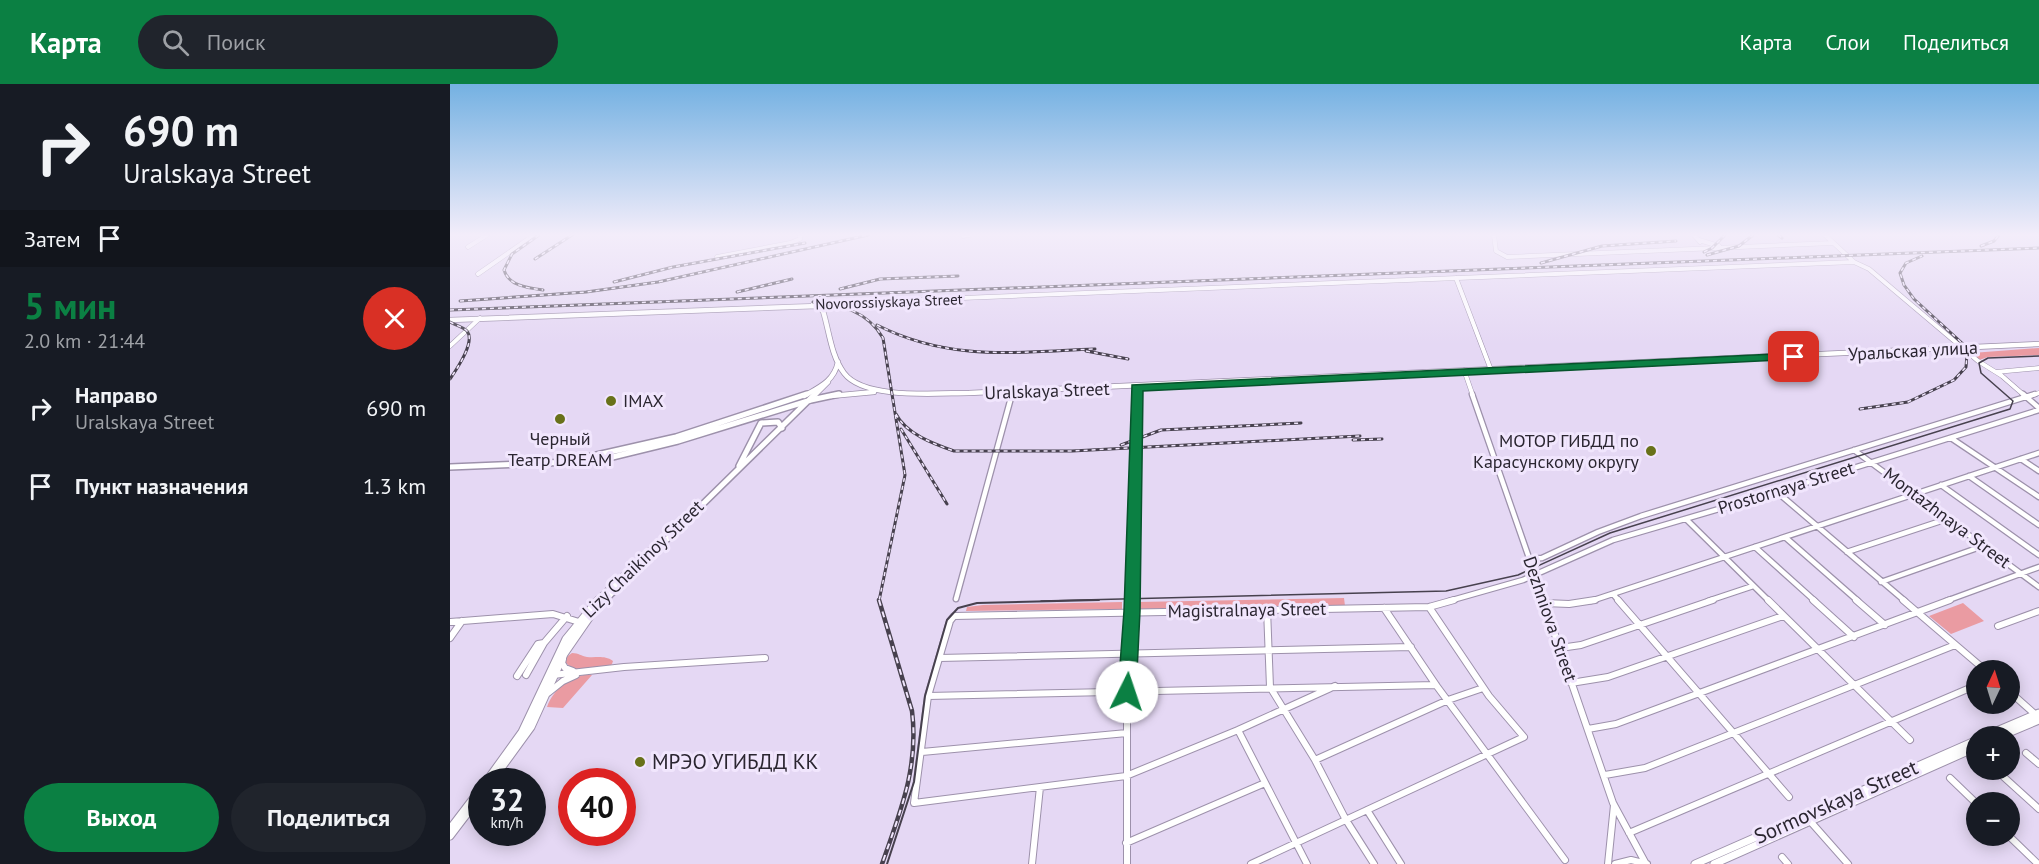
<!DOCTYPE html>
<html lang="ru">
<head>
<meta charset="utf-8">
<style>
	:root { --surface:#171b24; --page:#20242c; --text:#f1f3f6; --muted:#9ea1a6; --accent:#0b8043 }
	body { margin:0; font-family:"PT Sans",sans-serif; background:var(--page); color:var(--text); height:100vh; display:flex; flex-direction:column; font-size:22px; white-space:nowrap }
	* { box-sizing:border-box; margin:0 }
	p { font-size:20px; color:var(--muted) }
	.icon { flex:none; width:33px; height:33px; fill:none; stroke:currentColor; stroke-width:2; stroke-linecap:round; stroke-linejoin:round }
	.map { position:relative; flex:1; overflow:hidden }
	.sheet { display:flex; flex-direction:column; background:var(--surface); width:450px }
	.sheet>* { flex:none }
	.hud { background:#171b24; color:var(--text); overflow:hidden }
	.needle { width:39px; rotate:4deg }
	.buttons { position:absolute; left:1516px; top:576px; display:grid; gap:12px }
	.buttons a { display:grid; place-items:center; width:54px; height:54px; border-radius:50%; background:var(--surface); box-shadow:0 3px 15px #0003; font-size:30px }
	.speed { position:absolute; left:18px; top:684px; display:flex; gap:12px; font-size:30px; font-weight:700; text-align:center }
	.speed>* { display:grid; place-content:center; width:78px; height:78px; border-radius:50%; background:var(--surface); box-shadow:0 3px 15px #0003; line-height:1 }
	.speed small { font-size:15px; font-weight:400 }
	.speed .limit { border:9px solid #d22; background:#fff; color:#111 }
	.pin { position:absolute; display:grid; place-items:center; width:51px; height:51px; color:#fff; margin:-26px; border-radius:12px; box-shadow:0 3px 9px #0006 }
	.me { position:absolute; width:66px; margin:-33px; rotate:4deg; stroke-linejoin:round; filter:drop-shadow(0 0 4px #0008) }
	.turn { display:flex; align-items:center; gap:21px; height:126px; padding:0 24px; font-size:27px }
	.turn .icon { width:78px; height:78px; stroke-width:2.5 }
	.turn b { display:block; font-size:42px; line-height:51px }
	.then { display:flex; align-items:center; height:57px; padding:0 24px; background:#0003; gap:12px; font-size:22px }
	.round { display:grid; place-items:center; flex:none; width:63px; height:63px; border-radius:32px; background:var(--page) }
	.summary { display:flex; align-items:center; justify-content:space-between; height:102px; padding:0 24px }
	h1 { font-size:36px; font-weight:700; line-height:45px; color:var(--accent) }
	.action { display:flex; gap:12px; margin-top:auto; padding:12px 24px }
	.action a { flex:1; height:69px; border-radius:36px; background:var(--accent); color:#fff; font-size:24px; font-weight:700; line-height:69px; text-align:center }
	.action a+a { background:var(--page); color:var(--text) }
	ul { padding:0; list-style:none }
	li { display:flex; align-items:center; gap:18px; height:78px; padding:0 24px }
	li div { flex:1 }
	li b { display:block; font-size:22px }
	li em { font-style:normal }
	header { display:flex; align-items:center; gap:36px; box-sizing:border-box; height:84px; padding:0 30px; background:var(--accent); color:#fff }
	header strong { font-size:28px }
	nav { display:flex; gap:33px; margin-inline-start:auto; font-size:21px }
	.search { width:420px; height:54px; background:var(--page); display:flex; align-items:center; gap:15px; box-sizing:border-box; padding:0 21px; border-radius:33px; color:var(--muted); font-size:22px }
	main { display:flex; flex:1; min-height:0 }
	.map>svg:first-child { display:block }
	.green { fill:#ea9ba2 }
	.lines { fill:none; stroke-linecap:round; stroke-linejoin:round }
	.minor-far2-casing { stroke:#9d91ab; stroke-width:5 }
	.minor-far1-casing { stroke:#9d91ab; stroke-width:7 }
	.minor-casing { stroke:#9d91ab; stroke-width:8 }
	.major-far2-casing { stroke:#9d91ab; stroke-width:6 }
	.major-far1-casing { stroke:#9d91ab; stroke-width:8 }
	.major-casing { stroke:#9d91ab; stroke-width:9 }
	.minor-far2 { stroke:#fff; stroke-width:4 }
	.minor-far1 { stroke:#fff; stroke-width:4.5 }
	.minor { stroke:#fff; stroke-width:6 }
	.major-far2 { stroke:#fff; stroke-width:4.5 }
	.major-far1 { stroke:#fff; stroke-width:5 }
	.major { stroke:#fff; stroke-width:7 }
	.tram-far1 { stroke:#47414e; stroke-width:1.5 }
	.tram { stroke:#47414e; stroke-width:2 }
	.rail-far1-casing { stroke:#47414e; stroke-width:3 }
	.rail-casing { stroke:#47414e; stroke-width:4.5 }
	.rail-far1 { stroke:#f1e6fd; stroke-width:1.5; stroke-dasharray:4; stroke-linecap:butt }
	.rail { stroke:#f1e6fd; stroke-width:2; stroke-dasharray:6; stroke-linecap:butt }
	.route { fill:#0b8043; stroke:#07532c; stroke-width:1.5 }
	.poi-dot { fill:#687119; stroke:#f1e6fd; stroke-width:2 }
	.labels { text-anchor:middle; stroke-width:6; stroke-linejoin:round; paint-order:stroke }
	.far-street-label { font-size:15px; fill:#2b2631; stroke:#f1e6fd }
	.street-label { font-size:18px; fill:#2b2631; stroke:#f1e6fd }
	.poi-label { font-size:18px; fill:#2b2631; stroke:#f1e6fd; text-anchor:start }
	.near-poi-label { font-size:21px; fill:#2b2631; stroke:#f1e6fd; text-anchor:start }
	.near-street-label { font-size:21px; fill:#2b2631; stroke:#f1e6fd }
</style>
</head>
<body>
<header>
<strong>Карта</strong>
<div class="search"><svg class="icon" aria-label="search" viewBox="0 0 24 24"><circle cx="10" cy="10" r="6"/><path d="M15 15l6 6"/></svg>Поиск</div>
<nav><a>Карта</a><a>Слои</a><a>Поделиться</a></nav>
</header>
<main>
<section class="sheet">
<div class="hud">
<div class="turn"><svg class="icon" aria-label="right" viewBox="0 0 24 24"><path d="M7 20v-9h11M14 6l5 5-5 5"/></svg><div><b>690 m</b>Uralskaya Street</div></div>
<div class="then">Затем<svg class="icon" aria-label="arrive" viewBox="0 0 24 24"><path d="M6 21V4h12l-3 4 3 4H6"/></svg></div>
</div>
<div class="summary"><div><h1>5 мин</h1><p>2.0 km · 21:44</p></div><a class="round" style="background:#d93025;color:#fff"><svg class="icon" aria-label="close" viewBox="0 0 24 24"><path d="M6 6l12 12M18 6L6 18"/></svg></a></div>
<ul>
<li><svg class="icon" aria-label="right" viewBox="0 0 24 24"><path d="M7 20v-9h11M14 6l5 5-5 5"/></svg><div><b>Направо</b><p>Uralskaya Street</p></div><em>690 m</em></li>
<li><svg class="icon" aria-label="arrive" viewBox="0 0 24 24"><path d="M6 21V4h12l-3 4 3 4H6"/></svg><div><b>Пункт назначения</b></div><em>1.3 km</em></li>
</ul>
<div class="action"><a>Выход</a><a>Поделиться</a></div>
</section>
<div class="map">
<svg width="1589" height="780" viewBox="0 0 1589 780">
	<rect width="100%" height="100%" fill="#e5d8f4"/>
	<!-- green -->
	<path class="green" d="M1589,264V271L1538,273L1529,276L1522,269Z
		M894,514L895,522L686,525L687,518Z
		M672,518V525L516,527L517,523L533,521Z
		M1513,519L1534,537L1501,550L1479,532Z
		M122,569C129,569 131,572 137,573C147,574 154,571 163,577L162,580L159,583L124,586L115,578V574Z
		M138,590L142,591L113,624L97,623C104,604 119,594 138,590Z"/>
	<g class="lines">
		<defs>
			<path id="minor-far2" d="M1044,151L1046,167L1057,173L1383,159
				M1244,151L1250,158
				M1375,151L1404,178
				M513,152L519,151
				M1249,156L1269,162
				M18,163L37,151
				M267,173L340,159L350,155V151
				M28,190L84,151
				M1006,194L1041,286
				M363,220L1404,178L1419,185L1528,277L1552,292L1575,312
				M0,262L30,234
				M1014,286L1023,312
				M1546,288L1589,284
				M561,312L562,309
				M687,312V303
				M1580,312L1589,309"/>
			<path id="minor-far1" d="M1022,310L1094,517
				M1573,310L1589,324
				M1501,354L1589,413
				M1404,366L1589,503
				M1571,375L1589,387
				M1519,392L1589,441
				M1491,401L1589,471
				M1327,408L1455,517
				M1236,435L1319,517
				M1335,453L1408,517
				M1305,463L1365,517
				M1397,468L1497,435
				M1079,475L1092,474L1148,448L1191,432L1585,310
				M1431,498L1533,462
				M1163,510L1169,517
				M506,515L562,310
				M682,517L687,310
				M999,517L1073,496L1163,456L1327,408L1589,326
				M1141,517L1589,369
				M1258,517L1303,502
				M1496,517L1589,483"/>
			<path id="minor" d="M1093,516L1163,719L1196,780
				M1168,516L1339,713
				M1318,516L1460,656
				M1363,516L1404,553
				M1406,516L1435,541
				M1453,516L1535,586
				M1095,519L1119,520L1145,516
				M934,524L986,601L1115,776
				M817,525L820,603L865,676L896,736L924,780
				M0,538L103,530L129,538
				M1548,542L1589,527
				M0,554L12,537
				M1110,564L1131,561L1263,516
				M489,574L961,563
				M113,575L112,579L115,584L123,587
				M76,591L94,559
				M103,591L174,583L315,574
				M67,592L88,560L94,559L117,532
				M1121,599L1158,593L1333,532
				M885,602L788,646L676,692L464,719L478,612L500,537L504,532L979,523L1004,516
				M1560,608L1587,632
				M98,609L113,597L126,591
				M478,612L986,601
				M1138,645L1166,640L1500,516
				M788,646L857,780
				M472,668L677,649
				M1576,669L1589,680
				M865,676L998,616L1033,604
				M1546,686L1589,725
				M1155,691L1195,684L1505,561
				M1500,694L1527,720
				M917,726L951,780
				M1360,737L1398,780
				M1179,749L1527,601
				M1559,752L1588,780
				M676,759L815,699
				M1332,773L1338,780
				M582,780L590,703
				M677,780V608L682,516
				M801,780L1074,653L1039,612L979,523
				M1158,780L1164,721
				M1165,780L1181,776L1197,780"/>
			<path id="major-far2" d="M0,236L367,222L373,227C379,246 381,272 394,289C414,316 487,309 519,309L1589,260
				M354,312C370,303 384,297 388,278
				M364,312L378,298
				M381,312L424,308"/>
			<path id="major-far1" d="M129,375L226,353L357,310
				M289,382L311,339L328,338L332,344
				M0,383L146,377L228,357L361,316L389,310
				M147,517L200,467
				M154,517L365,310"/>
			<path id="major" d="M1535,652L1589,629
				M1551,652L1589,636
				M36,698L72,648L116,555L148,516
				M41,698L81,643L114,570L143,528L155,516
				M0,745L32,703
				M0,752L32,710
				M1245,780L1527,656
				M1264,780L1527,663"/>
		</defs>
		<!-- minor-far2 casing -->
		<use href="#minor-far2" class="minor-far2-casing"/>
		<!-- minor-far1 casing -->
		<use href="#minor-far1" class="minor-far1-casing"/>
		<!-- minor casing -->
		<use href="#minor" class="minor-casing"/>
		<!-- major-far2 casing -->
		<use href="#major-far2" class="major-far2-casing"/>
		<!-- major-far1 casing -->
		<use href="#major-far1" class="major-far1-casing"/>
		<!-- major casing -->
		<use href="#major" class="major-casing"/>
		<!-- minor-far2 -->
		<use href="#minor-far2" class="minor-far2"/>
		<!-- minor-far1 -->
		<use href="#minor-far1" class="minor-far1"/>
		<!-- minor -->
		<use href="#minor" class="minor"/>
		<!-- major-far2 -->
		<use href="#major-far2" class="major-far2"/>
		<!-- major-far1 -->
		<use href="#major-far1" class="major-far1"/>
		<!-- major -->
		<use href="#major" class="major"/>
		<!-- tram-far1 -->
		<path class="tram-far1" d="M591,517L996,507L1068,491L1160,449L1560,325L1563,317L1531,289L1529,279L1538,274L1589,272"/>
		<!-- tram -->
		<path class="tram" d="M437,780L464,698L475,612L497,536L508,524L527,519L649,516"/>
		<defs>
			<path id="rail-far1" d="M89,151L62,170L54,186C59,202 78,204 93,206
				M1328,151L1332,154
				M1531,162L1544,157L1549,151
				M1254,168L1262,164L1275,151
				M1257,171L1289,162L1303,151
				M85,175L122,151
				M1091,179L1152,162L1226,157
				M164,198L223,183L355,159
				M390,205L430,195L508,192
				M287,208L342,195
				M10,217L136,208L208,198L418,151
				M363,218C392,221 417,227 433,254L455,391L429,517
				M0,226L1589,164
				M0,238C5,241 13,243 17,247C26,258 6,286 0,295
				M427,241C500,278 566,268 645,265
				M636,267L678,275
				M1410,325L1458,318L1504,296L1516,283L1517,270L1513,260L1464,215L1454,201L1450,189L1456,179L1472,172
				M446,330C456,350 484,360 504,367H622L910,352
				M451,345L497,420
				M903,356L932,355
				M671,361L711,346L851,339"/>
			<path id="rail" d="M429,516L462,627C469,684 450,728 432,780"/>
		</defs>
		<!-- rail-far1 casing -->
		<use href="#rail-far1" class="rail-far1-casing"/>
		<!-- rail casing -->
		<use href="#rail" class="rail-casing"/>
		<!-- rail-far1 -->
		<use href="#rail-far1" class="rail-far1"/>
		<!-- rail -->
		<use href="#rail" class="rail"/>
	</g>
	<!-- sky -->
	<linearGradient id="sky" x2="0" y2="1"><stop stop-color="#74b1e2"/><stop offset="0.58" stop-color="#f3edfa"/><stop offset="1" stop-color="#f3edfa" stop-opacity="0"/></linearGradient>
	<rect width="1589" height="260" fill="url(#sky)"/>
	<!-- route -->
	<path class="route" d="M1344,269L1348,271V275L693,307L690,527L686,608L683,614L677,616L671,614L668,608L674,527L682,301Z"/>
	<!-- markers -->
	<g class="poi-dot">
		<circle cx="161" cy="317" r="6"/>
		<circle cx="110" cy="335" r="6"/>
		<circle cx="1201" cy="367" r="6"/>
		<circle cx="190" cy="678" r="6"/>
	</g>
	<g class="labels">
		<!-- far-street labels -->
		<g class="far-street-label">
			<text transform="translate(439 218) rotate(-2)" y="5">Novorossiyskaya Street</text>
		</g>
		<!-- street labels -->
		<g class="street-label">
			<text transform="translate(1463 267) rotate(-3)" y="6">Уральская улица</text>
			<text transform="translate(597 307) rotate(-2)" y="6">Uralskaya Street</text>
			<text transform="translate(1336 404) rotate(-17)" y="6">Prostornaya Street</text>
			<text transform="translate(1497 434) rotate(37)" y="6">Montazhnaya Street</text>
			<text transform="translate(193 475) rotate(-44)" y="6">Lizy Chaikinoy Street</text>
			<text transform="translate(797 526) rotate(-1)" y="6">Magistralnaya Street</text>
			<text transform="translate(1100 535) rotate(71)" y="6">Dezhniova Street</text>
		</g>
		<!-- poi labels -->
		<g class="poi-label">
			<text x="173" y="323">IMAX</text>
			<text x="110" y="361" text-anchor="middle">Черный<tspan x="110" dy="21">Театр DREAM</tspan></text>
			<text x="1189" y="363" text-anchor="end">МОТОР ГИБДД по<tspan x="1189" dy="21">Карасунскому округу</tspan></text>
		</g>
		<!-- near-poi labels -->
		<g class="near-poi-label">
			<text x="202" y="685">МРЭО УГИБДД КК</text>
		</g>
		<!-- near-street labels -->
		<g class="near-street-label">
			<text transform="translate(1386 718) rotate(-24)" y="7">Sormovskaya Street</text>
		</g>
	</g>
</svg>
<div class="buttons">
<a><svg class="needle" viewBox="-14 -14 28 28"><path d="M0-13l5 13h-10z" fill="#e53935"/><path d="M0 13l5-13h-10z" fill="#9ea1a6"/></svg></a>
<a>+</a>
<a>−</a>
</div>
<div class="speed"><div>32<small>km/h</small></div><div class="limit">40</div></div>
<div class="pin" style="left:1344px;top:273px;background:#d93025"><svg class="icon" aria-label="arrive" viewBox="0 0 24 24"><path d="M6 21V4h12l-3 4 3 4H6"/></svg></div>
<svg class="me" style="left:677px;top:608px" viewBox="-20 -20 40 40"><circle r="19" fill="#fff"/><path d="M0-13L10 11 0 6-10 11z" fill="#0b8043"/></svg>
</div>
</main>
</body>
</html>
